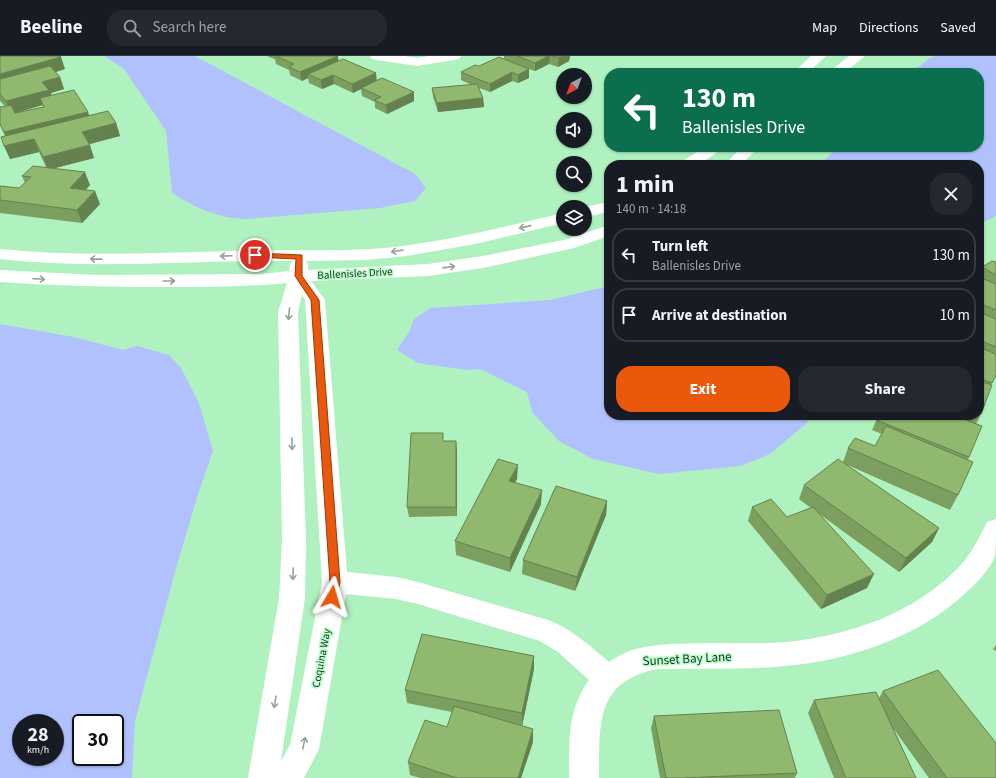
<!DOCTYPE html>
<html lang="en">
<head>
<meta charset="utf-8">
<style>
	:root { --surface:#171b24; --page:#242831; --text:#f1f3f6; --muted:#9ea1a6; --line:#363941; --accent:#ea580c }
	body { margin:0; font-family:"Source Sans 3",sans-serif; background:var(--page); color:var(--text); height:100vh; display:flex; flex-direction:column; font-size:15px; white-space:nowrap }
	* { box-sizing:border-box; margin:0 }
	p { font-size:13px; color:var(--muted) }
	.icon { flex:none; width:22px; height:22px; fill:none; stroke:currentColor; stroke-width:2; stroke-linecap:round; stroke-linejoin:round }
	.map { position:relative; flex:1; overflow:hidden }
	.side { position:absolute; left:604px; top:104px; width:380px; height:260px; display:flex; flex-direction:column; background:var(--surface); border-radius:16px; box-shadow:0 1px 3px #0004 }
	.side>* { flex:none }
	.guide { position:absolute; left:604px; top:12px; width:380px; height:84px; border-radius:16px; box-shadow:0 1px 3px #0004; background:#0b6e4f; color:#fff; overflow:hidden }
	.needle { width:26px; rotate:221deg }
	.tools { position:absolute; left:556px; top:12px; display:grid; gap:8px }
	.tools a { display:grid; place-items:center; width:36px; height:36px; border-radius:50%; background:var(--surface); box-shadow:0 1px 3px #0004; font-size:20px }
	.speed { position:absolute; left:12px; top:658px; display:flex; gap:8px; font-size:20px; font-weight:700; text-align:center }
	.speed>* { display:grid; place-content:center; width:52px; height:52px; border-radius:50%; background:var(--surface); box-shadow:0 1px 3px #0004; line-height:1 }
	.speed small { font-size:10px; font-weight:400 }
	.speed .limit { border:2px solid #111; border-radius:6px; background:#fff; color:#111 }
	.pin { position:absolute; display:grid; place-items:center; width:34px; height:34px; color:#fff; margin:-17px; border:2px solid #fff; border-radius:50%; box-shadow:0 1px 4px #0007 }
	.me { position:absolute; width:44px; margin:-22px; rotate:7deg; stroke-linejoin:round; filter:drop-shadow(0 0 3px #0008) }
	.turn { display:flex; align-items:center; gap:14px; height:84px; padding:0 12px; font-size:18px }
	.turn .icon { width:52px; height:52px; stroke-width:2.5 }
	.turn b { display:block; font-size:28px; line-height:34px }
	.round { display:grid; place-items:center; flex:none; width:42px; height:42px; border-radius:16px; background:var(--page) }
	.headline { display:flex; align-items:center; justify-content:space-between; height:68px; padding:0 12px }
	h1 { font-size:24px; font-weight:700; line-height:30px }
	.action { display:flex; gap:8px; margin-top:auto; padding:8px 12px }
	.action a { flex:1; height:46px; border-radius:16px; background:var(--accent); color:#fff; font-size:16px; font-weight:700; line-height:46px; text-align:center }
	.action a+a { background:var(--page); color:var(--text) }
	ul { padding:0; list-style:none }
	li { display:flex; align-items:center; gap:12px; height:54px; margin:0 8px 6px; padding:0 4px; border:2px solid var(--line); border-radius:16px }
	li div { flex:1 }
	li b { display:block; font-size:15px }
	li em { font-style:normal }
	header { display:flex; align-items:center; gap:24px; box-sizing:border-box; height:56px; padding:0 20px; background:var(--surface); border-bottom:1px solid var(--line) }
	header strong { font-size:19px }
	nav { display:flex; gap:22px; margin-inline-start:auto; font-size:14px }
	.search { width:280px; height:36px; background:var(--page); display:flex; align-items:center; gap:10px; box-sizing:border-box; padding:0 14px; border-radius:16px; color:var(--muted); font-size:15px }
	.map>svg:first-child { display:block }
	.water { fill:#b0c1fd; fill-rule:evenodd }
	.lines { fill:none; stroke-linecap:round; stroke-linejoin:round }
	.minor { fill:#fff; fill-rule:evenodd }
	.wall { fill:#7c9e5f; fill-rule:evenodd }
	.shaded-wall { fill:#65814e }
	.building { fill:#90b86f; stroke:#65814e }
	.oneway { stroke:#96a299 }
	.route { fill:#ea580c; stroke:#983908 }
	.labels { text-anchor:middle; stroke-width:3.5; stroke-linejoin:round; paint-order:stroke }
	.street-label { font-size:11px; fill:#16301d; stroke:#bdfecd }
	.near-street-label { font-size:13px; fill:#16301d; stroke:#bdfecd }
</style>
</head>
<body>
<header>
<strong>Beeline</strong>
<div class="search"><svg class="icon" aria-label="search" viewBox="0 0 24 24"><circle cx="10" cy="10" r="6"/><path d="M15 15l6 6"/></svg>Search here</div>
<nav><a>Map</a><a>Directions</a><a>Saved</a></nav>
</header>
<div class="map">
<svg width="996" height="722" viewBox="0 0 996 722">
	<rect width="100%" height="100%" fill="#b0f1c0"/>
	<!-- water -->
	<path class="water" d="M104,0H195L415,118L426,132L415,145L380,152L246,163C216,162 197,152 172,137L166,75L124,13Z
		M936,0H996V160L979,168V109H819L839,91H979V17H911L930,2Z
		M609,230V359H813L806,368L770,398L740,410L659,418L593,403L559,385L532,356L527,336L480,313L467,314L418,307L397,294L410,274L414,263L431,252L550,244Z
		M0,268L74,281L123,294L137,290L169,299L181,312L199,347L213,395L198,438L175,516L135,665L132,722H0ZM21,667H55V701H21ZM81,667H115V701H81Z"/>
	<g class="lines">
		<!-- minor -->
		<path class="minor" d="M370,0H404L417,2L429,0H461L459,3L454,4L417,10L377,4L372,3Z
			M811,0H826L808,17H793Z
			M849,0H865L844,17H828Z
			M704,91H722L720,94L699,109H680L682,106Z
			M742,91H759L741,109H724Z
			M609,146V156L585,161L584,151Z
			M563,157V167L475,188L407,200L366,204L306,205L308,208V214L428,208L483,200L564,184L609,169V180L574,192L483,212L428,220L311,225L325,244L347,516L396,521L418,526L548,564C572,573 590,590 609,606C617,601 626,595 636,593C663,586 692,588 720,587C742,587 765,588 787,586C850,579 913,558 958,512C971,499 979,482 987,466L996,463C996,473 996,491 995,500C989,516 973,530 961,541C916,582 846,605 786,610C743,614 700,612 658,613C594,625 600,670 599,722H569C570,684 566,657 589,624L558,596L540,585L418,548L396,543L346,538L319,693L304,722H248L279,542L282,484L278,256L287,227C246,231 205,231 165,231C110,231 55,230 0,226V214L96,219L262,218L289,215L290,208L292,205C194,204 97,214 0,203V193C77,201 153,197 230,195C282,193 333,196 385,192C445,186 504,171 563,157ZM302,239L305,244L322,526L290,689L281,705L305,542L306,484L298,256Z"/>
	</g>
	<!-- wall -->
	<path class="wall" d="M0,0L65,13L56,16L60,21L64,33L51,37V40L88,56L89,60L116,67L120,80L89,88L94,102L54,112L90,129L86,134L100,148L82,167L0,157V130L19,132L25,127L22,120L46,111L39,96L10,103L1,81L5,80L0,69V51L5,50L0,45ZM43,49V51L15,57Z
		M267,0H337L338,5L376,17V25L414,36V45L387,58L375,52V46L362,40L361,33L353,37L334,28L322,33L309,27L308,22L302,25L290,19L289,14L276,8L275,3H274Z
		M504,0H570L569,5L558,11L549,8L535,15L529,13V22L518,27L512,25L490,36L479,32L483,42L484,51L438,56L433,41L432,32L472,29L461,24V16L504,3Z
		M996,206V319L991,329L981,358L976,368L969,401L968,404L958,439L950,454L845,408L939,472L932,486L899,516L818,457L867,532L821,553L748,465L752,451L787,461L811,452L799,443L804,429L843,406L848,392L875,390L882,378L872,374L879,359H979V218L982,211Z
		M443,377V385H456L457,460L409,461L407,451Z
		M517,423L515,426L541,448L510,516L456,499L455,485Z
		M607,445L606,459L575,535L522,518L523,504Z
		M996,589V595L993,593Z
		M534,600V613L522,670L533,686L521,722H420L410,719L408,706L447,671L452,656L407,647L405,634Z
		M883,635L996,722H929L893,672L916,722H834L808,657L814,644L879,642Z
		M654,660L797,717L795,722H660L651,672Z"/>
	<!-- shaded-wall -->
	<path class="shaded-wall" d="M338,0L339,9L308,18V22L302,25L300,16Z
		M548,0H550L549,8L535,15V7Z
		M563,0H570L569,5L558,11L559,2Z
		M61,1L65,13L0,32V18Z
		M529,13V22L518,27V19Z
		M512,16V25L490,36V28Z
		M376,17L377,26L361,32V33L353,37L352,28Z
		M333,19L334,28L322,33L321,24Z
		M60,21L64,33L51,37L54,46L40,42L43,49L11,58L6,45L42,26Z
		M414,36V45L387,58L386,49Z
		M483,42L484,51L438,56L437,47Z
		M88,56L92,69L34,83L39,96L10,103L4,90L9,89L4,76Z
		M116,67L120,80L86,89L82,76Z
		M90,89L94,102L48,114L43,101Z
		M85,116L90,129L75,145L70,132Z
		M95,135L100,148L82,167L77,154Z
		M456,385L457,395V460L456,451Z
		M518,409L517,423L509,439V425Z
		M542,434L541,448L510,516V502Z
		M607,445L606,459L575,535L577,521Z
		M939,472L932,486L899,516L906,502Z
		M874,518L867,532L821,553L827,539Z
		M534,600V613L522,670V657Z
		M533,673V686L521,722H518Z"/>
	<!-- building -->
	<path class="building" d="M0,0H60L61,1L0,18Z
		M276,0H338L300,16L289,11L294,8Z
		M517,0H548L535,7Z
		M552,0H563L559,2Z
		M499,1L529,13L518,19L512,16L490,28L461,16L475,9L479,10Z
		M343,3L376,17L352,28L333,19L321,24L308,18Z
		M50,10L60,21L42,26L49,34L6,45L0,38V23Z
		M382,22L414,36L386,49L374,44L381,41L361,32Z
		M477,28L483,42L437,47L432,32Z
		M74,34L88,56L4,76L0,68V51L11,49L15,57L44,51L40,42Z
		M108,55L116,67L82,76L90,89L43,101L34,83L4,90L1,81Z
		M33,110L85,116L70,132L95,135L77,154L0,144V130L19,132L31,121L22,120Z
		M992,205L996,206V219L982,211Z
		M979,221L996,228V254L979,247Z
		M979,256L996,263V291L979,284Z
		M979,291L996,298V319L992,327L979,322Z
		M979,325L992,329L981,358L979,357Z
		M879,359H952L982,370L969,401L876,364Z
		M886,370L973,406L958,439L848,392L855,382L875,390Z
		M411,377H443V385H456V451H407Z
		M498,403L518,409L509,425L542,434L510,502L455,485Z
		M838,403L939,472L906,502L804,429Z
		M556,430L607,445L577,521L523,504Z
		M771,443L787,461L813,451L874,518L827,539L752,451Z
		M422,578L534,600L522,657L405,634Z
		M938,614L996,687V722H947L883,635Z
		M876,636L916,722H846L814,644Z
		M454,650L533,673L518,722H457L408,706L425,664L447,671Z
		M779,654L797,717L683,722H666L654,660Z"/>
	<!-- one-way arrows -->
	<defs><path id="oneway-shaft" d="M-6 0H5M1.5-3L5.5 0L1.5 3" fill="none" stroke-width="1.6" stroke-linecap="round" stroke-linejoin="round"/></defs>
	<g class="oneway">
		<use href="#oneway-shaft" transform="translate(525 171) rotate(167)"/>
		<use href="#oneway-shaft" transform="translate(397 195) rotate(172)"/>
		<use href="#oneway-shaft" transform="translate(226 200) rotate(178)"/>
		<use href="#oneway-shaft" transform="translate(96 203) rotate(-179)"/>
		<use href="#oneway-shaft" transform="translate(449 211) rotate(-8)"/>
		<use href="#oneway-shaft" transform="translate(39 223) rotate(3)"/>
		<use href="#oneway-shaft" transform="translate(169 225)"/>
		<use href="#oneway-shaft" transform="translate(289 258) rotate(95)"/>
		<use href="#oneway-shaft" transform="translate(292 388) rotate(88)"/>
		<use href="#oneway-shaft" transform="translate(293 518) rotate(92)"/>
		<use href="#oneway-shaft" transform="translate(275 646) rotate(100)"/>
		<use href="#oneway-shaft" transform="translate(304 687) rotate(-78)"/>
	</g>
	<!-- route -->
	<path class="route" d="M253,197L302,199V220L319,244L340,526L336,544L332,545L328,544L327,541L330,526L311,244L295,220L296,203L255,201L252,199Z"/>
	<g class="labels">
		<!-- street labels -->
		<g class="street-label">
			<text transform="translate(355 217) rotate(-3)" y="4">Ballenisles Drive</text>
			<text transform="translate(321 602) rotate(-79)" y="4">Coquina Way</text>
		</g>
		<!-- near-street labels -->
		<g class="near-street-label">
			<text transform="translate(687 602) rotate(-3)" y="5">Sunset Bay Lane</text>
		</g>
	</g>
</svg>
<div class="tools">
<a><svg class="needle" viewBox="-14 -14 28 28"><path d="M0-13l5 13h-10z" fill="#e53935"/><path d="M0 13l5-13h-10z" fill="#9ea1a6"/></svg></a>
<a><svg class="icon" aria-label="sound" viewBox="0 0 24 24"><path d="M4 9h4l5-4v14l-5-4H4zM17 9q2 3 0 6"/></svg></a>
<a><svg class="icon" aria-label="search" viewBox="0 0 24 24"><circle cx="10" cy="10" r="6"/><path d="M15 15l6 6"/></svg></a>
<a><svg class="icon" aria-label="layers" viewBox="0 0 24 24"><path d="M12 4l9 5-9 5-9-5zM3 14l9 5 9-5"/></svg></a>
</div>
<div class="speed"><div>28<small>km/h</small></div><div class="limit">30</div></div>
<div class="pin" style="left:255px;top:199px;background:#d93025"><svg class="icon" aria-label="arrive" viewBox="0 0 24 24"><path d="M6 21V4h12l-3 4 3 4H6"/></svg></div>
<svg class="me" style="left:332px;top:541px" viewBox="-20 -20 40 40"><path d="M0-17L14 15 0 8-14 15z" fill="#ea580c" stroke="#fff" stroke-width="4"/></svg>
<div class="guide">
<div class="turn"><svg class="icon" aria-label="left" viewBox="0 0 24 24"><path d="M17 20v-9H6M10 6l-5 5 5 5"/></svg><div><b>130 m</b>Ballenisles Drive</div></div>
</div>
<section class="side">
<div class="headline"><div><h1>1 min</h1><p>140 m · 14:18</p></div><a class="round"><svg class="icon" aria-label="close" viewBox="0 0 24 24"><path d="M6 6l12 12M18 6L6 18"/></svg></a></div>
<ul>
<li><svg class="icon" aria-label="left" viewBox="0 0 24 24"><path d="M17 20v-9H6M10 6l-5 5 5 5"/></svg><div><b>Turn left</b><p>Ballenisles Drive</p></div><em>130 m</em></li>
<li><svg class="icon" aria-label="arrive" viewBox="0 0 24 24"><path d="M6 21V4h12l-3 4 3 4H6"/></svg><div><b>Arrive at destination</b></div><em>10 m</em></li>
</ul>
<div class="action"><a>Exit</a><a>Share</a></div>
</section>
</div>
</body>
</html>
